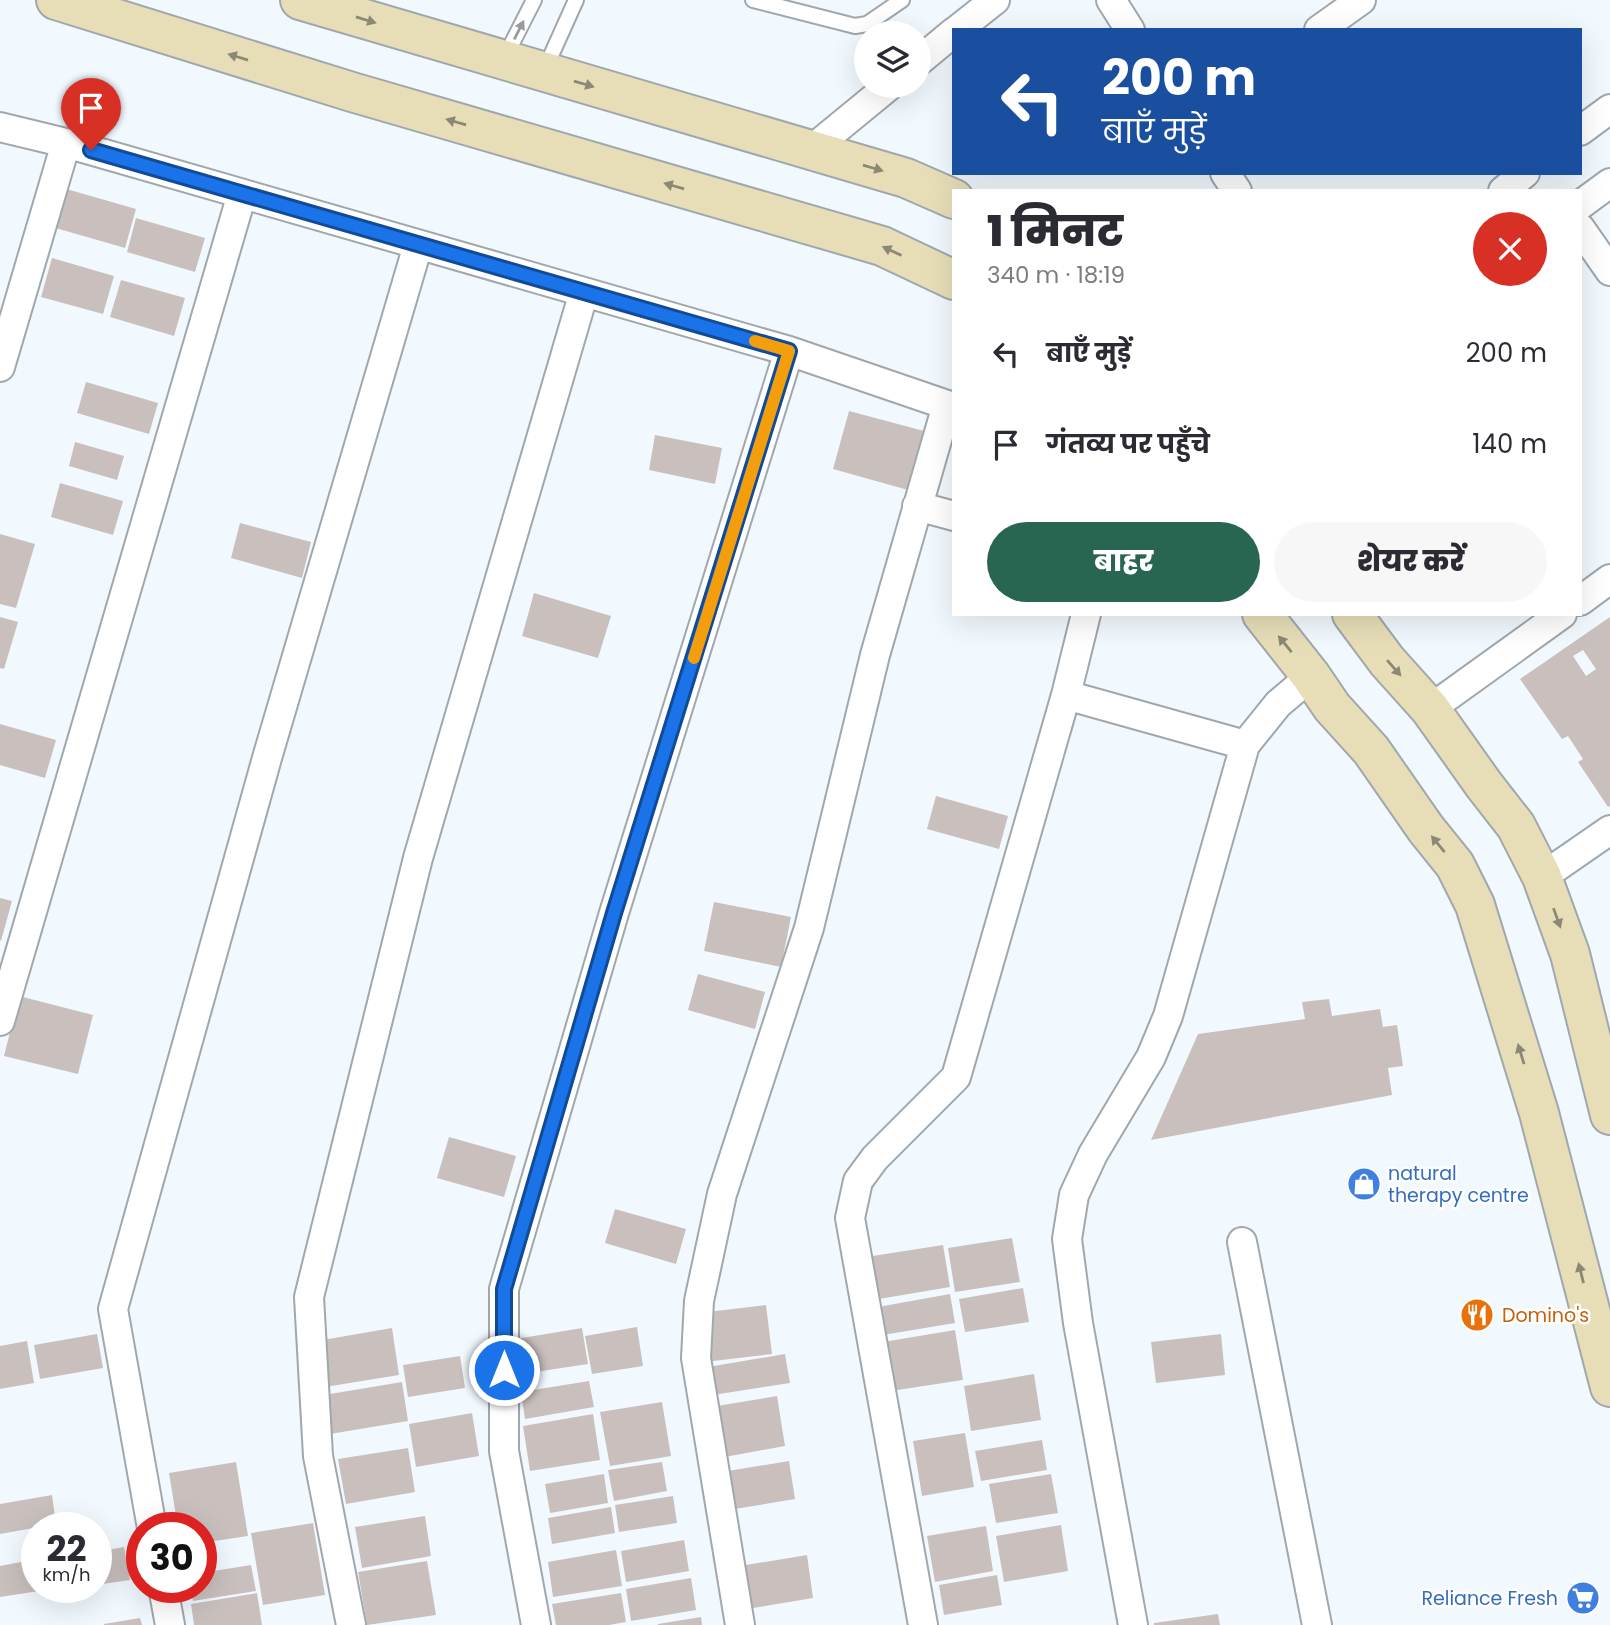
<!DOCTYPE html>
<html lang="hi">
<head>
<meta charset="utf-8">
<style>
	:root { --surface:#fff; --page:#f7f7f7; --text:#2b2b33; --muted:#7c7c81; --accent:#296651 }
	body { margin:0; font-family:Poppins,"Noto Sans Devanagari",sans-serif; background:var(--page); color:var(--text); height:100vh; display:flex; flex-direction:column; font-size:26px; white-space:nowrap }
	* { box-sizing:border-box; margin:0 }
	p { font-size:23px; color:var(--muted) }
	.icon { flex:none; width:38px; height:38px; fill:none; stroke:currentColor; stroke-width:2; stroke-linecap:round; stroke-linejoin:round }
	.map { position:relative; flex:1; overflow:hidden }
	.details { position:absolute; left:952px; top:189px; width:630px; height:427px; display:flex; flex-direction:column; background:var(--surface); border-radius:0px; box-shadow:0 7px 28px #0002 }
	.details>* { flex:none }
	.hud { position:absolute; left:952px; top:28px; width:630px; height:147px; border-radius:0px; box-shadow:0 7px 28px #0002; background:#1a4fa0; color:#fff; overflow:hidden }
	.fabs { position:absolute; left:854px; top:21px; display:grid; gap:14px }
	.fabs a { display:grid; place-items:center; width:77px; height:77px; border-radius:50%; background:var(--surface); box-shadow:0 7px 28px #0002; font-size:35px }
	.speed { position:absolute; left:21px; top:1512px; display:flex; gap:14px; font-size:35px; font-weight:700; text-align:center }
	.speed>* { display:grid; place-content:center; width:91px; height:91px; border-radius:50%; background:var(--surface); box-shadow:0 7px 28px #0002; line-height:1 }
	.speed small { font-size:18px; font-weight:400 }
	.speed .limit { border:10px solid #d22; background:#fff; color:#111 }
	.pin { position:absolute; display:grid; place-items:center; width:60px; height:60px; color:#fff; margin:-72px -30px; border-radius:50% 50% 50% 0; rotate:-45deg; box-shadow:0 0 7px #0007 }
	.pin .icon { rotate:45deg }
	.me { position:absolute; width:77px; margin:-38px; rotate:0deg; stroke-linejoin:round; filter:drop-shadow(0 0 5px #0008) }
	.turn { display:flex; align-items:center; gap:24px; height:147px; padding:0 35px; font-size:32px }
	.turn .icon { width:91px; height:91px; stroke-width:2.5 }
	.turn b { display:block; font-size:49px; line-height:60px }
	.round { display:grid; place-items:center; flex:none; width:74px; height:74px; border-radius:37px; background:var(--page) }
	.headline { display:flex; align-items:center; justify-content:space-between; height:119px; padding:0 35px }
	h1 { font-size:42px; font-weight:800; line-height:52px }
	.button { display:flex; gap:14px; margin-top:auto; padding:14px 35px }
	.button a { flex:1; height:80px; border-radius:42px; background:var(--accent); color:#fff; font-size:28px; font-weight:800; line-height:80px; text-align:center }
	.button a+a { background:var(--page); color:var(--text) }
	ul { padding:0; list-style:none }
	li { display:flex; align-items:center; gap:21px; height:91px; padding:0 35px }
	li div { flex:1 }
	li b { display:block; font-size:26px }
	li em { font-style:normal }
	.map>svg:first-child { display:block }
	.building { fill:#c9c0bd; fill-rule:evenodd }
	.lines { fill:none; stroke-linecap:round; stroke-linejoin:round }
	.lane-casing { stroke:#a0a7ad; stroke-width:18 }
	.street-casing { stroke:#a0a7ad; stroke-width:32 }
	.secondary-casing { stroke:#a0a7ad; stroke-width:42 }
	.lane { stroke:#fff; stroke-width:14 }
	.street { stroke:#fff; stroke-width:28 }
	.secondary { stroke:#e7deb8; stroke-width:38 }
	.oneway { fill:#8b8874 }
	.oneway2 { fill:#989a9b }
	.route-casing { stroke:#114b97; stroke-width:18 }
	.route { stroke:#1a73e8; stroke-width:12 }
	.slow { stroke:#f59e0b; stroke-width:12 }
	.labels { text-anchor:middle; stroke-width:5; stroke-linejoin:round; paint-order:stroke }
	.shop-label { font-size:19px; fill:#366cbe; stroke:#fff; text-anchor:start }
	.food-label { font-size:19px; fill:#c56008; stroke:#fff; text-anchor:start }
</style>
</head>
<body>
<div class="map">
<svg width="1610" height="1625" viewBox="0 0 1610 1625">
	<rect width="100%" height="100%" fill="#f1f9ff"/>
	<!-- building -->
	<path class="building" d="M63,188L136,209L125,248L52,227Z
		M136,218L205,238L195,272L127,252Z
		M52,258L114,276L103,314L41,297Z
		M121,280L185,298L174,336L110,317Z
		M86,382L158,403L149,434L77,413Z
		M849,411L924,431L908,490L833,469Z
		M655,435L722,448L715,484L649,470Z
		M75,442L124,456L117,480L69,466Z
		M60,483L123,501L113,535L51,517Z
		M240,523L311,542L302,578L231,558Z
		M0,534L35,544L16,608L0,604Z
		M534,593L611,616L598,658L522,636Z
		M0,617L18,622L4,669L0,668Z
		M1610,617V806L1608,807L1578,762L1583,759L1568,736L1562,739L1520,679ZM1583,650L1596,669L1586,676L1573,656Z
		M0,724L56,740L45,778L0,765Z
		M936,796L1008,816L999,849L927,829Z
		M0,898L12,901L1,941L0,940Z
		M714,902L791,917L781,967L704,951Z
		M698,974L765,992L755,1029L688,1010Z
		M19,996L93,1015L78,1074L4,1056Z
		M1329,999L1332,1016L1380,1009L1383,1027L1397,1025L1403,1066L1388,1068L1392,1095L1151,1140L1198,1034L1305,1019L1302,1002Z
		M449,1137L516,1156L504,1197L437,1178Z
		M615,1209L686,1229L676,1264L605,1243Z
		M1012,1238L1020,1282L955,1292L948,1248Z
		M943,1245L950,1287L873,1300L866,1257Z
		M1023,1288L1029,1322L965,1332L959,1299Z
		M950,1294L955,1323L883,1335L878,1307Z
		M766,1305L772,1354L705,1362L699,1313Z
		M637,1327L643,1366L592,1374L585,1336Z
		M392,1328L399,1375L325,1387L317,1341Z
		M582,1328L588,1364L522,1374L516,1339Z
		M955,1330L963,1380L891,1391L883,1342Z
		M97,1334L103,1368L40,1379L34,1345Z
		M1221,1334L1225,1375L1156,1383L1151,1342Z
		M27,1341L34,1383L0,1389V1346Z
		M785,1354L790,1383L713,1395L708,1367Z
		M460,1356L465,1388L408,1397L403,1365Z
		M1034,1374L1041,1420L971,1431L964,1386Z
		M589,1381L594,1407L525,1419L521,1392Z
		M402,1382L408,1421L330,1434L324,1395Z
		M777,1396L785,1446L714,1459L705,1408Z
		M662,1402L671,1456L610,1466L600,1412Z
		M472,1413L479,1456L416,1467L409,1424Z
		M593,1414L600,1460L530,1471L523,1426Z
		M965,1433L974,1487L922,1496L913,1441Z
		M1042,1440L1047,1470L981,1481L975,1451Z
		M408,1448L415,1492L346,1504L338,1459Z
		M789,1461L795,1499L723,1511L716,1473Z
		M236,1462L248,1536L201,1543V1528H178L169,1473Z
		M662,1462L667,1491L614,1501L608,1470Z
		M604,1474L608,1503L550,1513L545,1484Z
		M1051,1474L1058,1513L996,1523L989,1484Z
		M52,1495L56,1524L0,1534V1504Z
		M673,1496L677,1523L619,1532L615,1505Z
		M611,1507L615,1533L552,1544L548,1518Z
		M425,1516L431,1556L362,1568L355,1527Z
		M313,1523L325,1595L263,1605L251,1533Z
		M1061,1525L1068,1571L1004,1582L996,1536Z
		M986,1526L993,1571L935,1582L927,1536Z
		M684,1540L689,1571L626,1582L621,1551Z
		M124,1547L130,1580L96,1585V1552Z
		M616,1550L622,1586L553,1597L548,1562Z
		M807,1555L813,1598L741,1610L734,1567Z
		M37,1559V1587L52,1589L0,1597V1566Z
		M427,1561L436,1615L367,1625L358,1572Z
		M251,1565L256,1591L193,1601L190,1587H201V1573Z
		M997,1575L1002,1605L944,1615L939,1585Z
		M691,1578L696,1610L631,1621L626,1589Z
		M257,1593L262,1625H194L191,1604Z
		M621,1593L626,1622L609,1625H556L552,1604Z
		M1218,1614L1220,1625H1154V1623Z
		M701,1617L702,1625H658V1624Z
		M140,1618L142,1625H104V1624Z"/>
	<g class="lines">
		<defs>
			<path id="lane" d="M753,0L855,26L867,24L902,0
				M504,59L534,0
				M545,69L576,0"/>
			<path id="street" d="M1111,0L1130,30
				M957,30L995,0
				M1319,30L1361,0
				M919,61L954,32
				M0,127L66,143L789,351L947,405L875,655L809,928L722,1194L699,1301L696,1358L740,1625
				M1580,131L1610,109
				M811,150L889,86
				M1225,173L1237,191
				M1503,191L1525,173
				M1580,205L1610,183
				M1580,228L1610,271
				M0,367L66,143
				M917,506L954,516
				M1580,601L1610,579
				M1066,695L1245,745
				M1430,709L1562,614
				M1542,877L1610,830
				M0,1021L242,194
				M1242,1242L1317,1625
				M152,1528L113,1309L267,758L418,245
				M163,1587L170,1625
				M351,1625L318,1456L309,1297L418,858L584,292
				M536,1625L504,1451V1289L614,913L789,351
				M923,1625L850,1218L858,1181L875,1158L956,1077L1066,695L1086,614
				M1133,1625L1078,1323L1067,1239L1074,1195L1093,1154L1151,1057L1168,1016L1245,745L1278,704L1311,676"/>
			<path id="secondary" d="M56,0L352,92L882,246L954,280
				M300,0L906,178L954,199
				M1262,614L1311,676L1332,707L1371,750L1426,829L1455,865L1475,905L1539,1113L1610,1387
				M1352,614L1387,661L1430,709L1484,785L1516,826L1542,877L1570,954L1610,1115"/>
		</defs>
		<!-- lane casing -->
		<use href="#lane" class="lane-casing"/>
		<!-- street casing -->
		<use href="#street" class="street-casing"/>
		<!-- secondary casing -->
		<use href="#secondary" class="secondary-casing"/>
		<!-- lane -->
		<use href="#lane" class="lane"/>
		<!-- street -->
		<use href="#street" class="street"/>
		<!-- secondary -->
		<use href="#secondary" class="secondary"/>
	</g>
	<!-- one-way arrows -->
	<defs><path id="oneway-solid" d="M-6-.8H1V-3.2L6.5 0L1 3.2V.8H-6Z" transform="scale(1.75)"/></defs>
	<g class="oneway">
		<use href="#oneway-solid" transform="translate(366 20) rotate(17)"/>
		<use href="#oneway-solid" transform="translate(238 57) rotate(-163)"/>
		<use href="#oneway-solid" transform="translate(584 84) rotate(16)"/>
		<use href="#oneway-solid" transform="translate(456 122) rotate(-164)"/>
		<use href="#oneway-solid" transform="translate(873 168) rotate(16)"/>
		<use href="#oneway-solid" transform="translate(674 186) rotate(-164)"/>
		<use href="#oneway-solid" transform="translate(892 251) rotate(-155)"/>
		<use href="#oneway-solid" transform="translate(1285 644) rotate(-129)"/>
		<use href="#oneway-solid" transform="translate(1394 668) rotate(49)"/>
		<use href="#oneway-solid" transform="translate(1438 844) rotate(-129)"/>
		<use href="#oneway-solid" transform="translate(1557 918) rotate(70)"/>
		<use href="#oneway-solid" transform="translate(1521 1054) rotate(-107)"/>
		<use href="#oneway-solid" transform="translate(1581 1273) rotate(-104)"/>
	</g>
	<use class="oneway2" href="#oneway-solid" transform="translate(519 30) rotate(-63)"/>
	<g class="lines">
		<defs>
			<path id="route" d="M91,150L789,351L614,913L504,1289V1370"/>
		</defs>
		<!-- route casing -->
		<use href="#route" class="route-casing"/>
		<!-- route -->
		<use href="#route" class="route"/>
		<!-- slow -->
		<path class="slow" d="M694,658L789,351L755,341"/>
	</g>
	<!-- icons -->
	<defs>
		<symbol id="shop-disc" viewBox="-11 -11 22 22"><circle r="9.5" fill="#3f7fe0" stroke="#fff"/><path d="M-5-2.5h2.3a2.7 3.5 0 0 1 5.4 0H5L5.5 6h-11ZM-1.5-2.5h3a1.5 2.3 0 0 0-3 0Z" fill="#fff"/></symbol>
		<symbol id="restaurant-disc" viewBox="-11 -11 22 22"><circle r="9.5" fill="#e8710a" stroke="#fff"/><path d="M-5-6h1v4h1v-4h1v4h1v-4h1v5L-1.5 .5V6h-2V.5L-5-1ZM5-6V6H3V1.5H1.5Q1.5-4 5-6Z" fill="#fff"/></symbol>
		<symbol id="supermarket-disc" viewBox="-11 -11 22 22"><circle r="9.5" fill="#3f7fe0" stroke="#fff"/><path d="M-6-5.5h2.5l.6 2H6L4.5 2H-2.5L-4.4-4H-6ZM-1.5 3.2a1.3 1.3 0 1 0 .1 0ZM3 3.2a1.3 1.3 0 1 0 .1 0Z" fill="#fff"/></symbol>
	</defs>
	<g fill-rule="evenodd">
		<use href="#shop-disc" x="1345" y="1165" width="38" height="38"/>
		<use href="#restaurant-disc" x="1458" y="1296" width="38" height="38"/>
		<use href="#supermarket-disc" x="1564" y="1579" width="38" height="38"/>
	</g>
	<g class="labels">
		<!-- shop labels -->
		<g class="shop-label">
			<text x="1388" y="1180">natural<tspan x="1388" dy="22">therapy centre</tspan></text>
			<text x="1558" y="1605" text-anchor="end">Reliance Fresh</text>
		</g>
		<!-- food labels -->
		<g class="food-label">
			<text x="1502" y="1322">Domino's</text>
		</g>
	</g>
</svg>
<div class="fabs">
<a><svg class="icon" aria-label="layers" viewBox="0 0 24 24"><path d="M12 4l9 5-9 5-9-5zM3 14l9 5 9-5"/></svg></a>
</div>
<div class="speed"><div>22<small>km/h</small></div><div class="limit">30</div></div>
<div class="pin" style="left:91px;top:150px;background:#d93025"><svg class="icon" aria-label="arrive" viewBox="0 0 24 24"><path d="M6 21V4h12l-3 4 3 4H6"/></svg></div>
<svg class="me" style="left:504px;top:1370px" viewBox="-20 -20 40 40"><circle r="17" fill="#1a73e8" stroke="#fff" stroke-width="3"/><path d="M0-11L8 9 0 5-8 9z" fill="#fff"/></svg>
<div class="hud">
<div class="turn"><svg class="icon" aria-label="left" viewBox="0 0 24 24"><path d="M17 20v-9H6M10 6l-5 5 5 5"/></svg><div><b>200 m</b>बाएँ मुड़ें</div></div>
</div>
<section class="details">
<div class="headline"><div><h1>1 मिनट</h1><p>340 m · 18:19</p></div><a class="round" style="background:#d93025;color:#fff"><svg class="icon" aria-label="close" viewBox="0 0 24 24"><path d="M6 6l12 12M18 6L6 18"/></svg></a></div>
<ul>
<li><svg class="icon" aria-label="left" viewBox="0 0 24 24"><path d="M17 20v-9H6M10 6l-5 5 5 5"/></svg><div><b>बाएँ मुड़ें</b></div><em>200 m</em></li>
<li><svg class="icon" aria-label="arrive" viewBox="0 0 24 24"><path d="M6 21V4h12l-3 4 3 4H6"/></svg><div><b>गंतव्य पर पहुँचे</b></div><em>140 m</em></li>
</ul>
<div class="button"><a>बाहर</a><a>शेयर करें</a></div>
</section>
</div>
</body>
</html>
